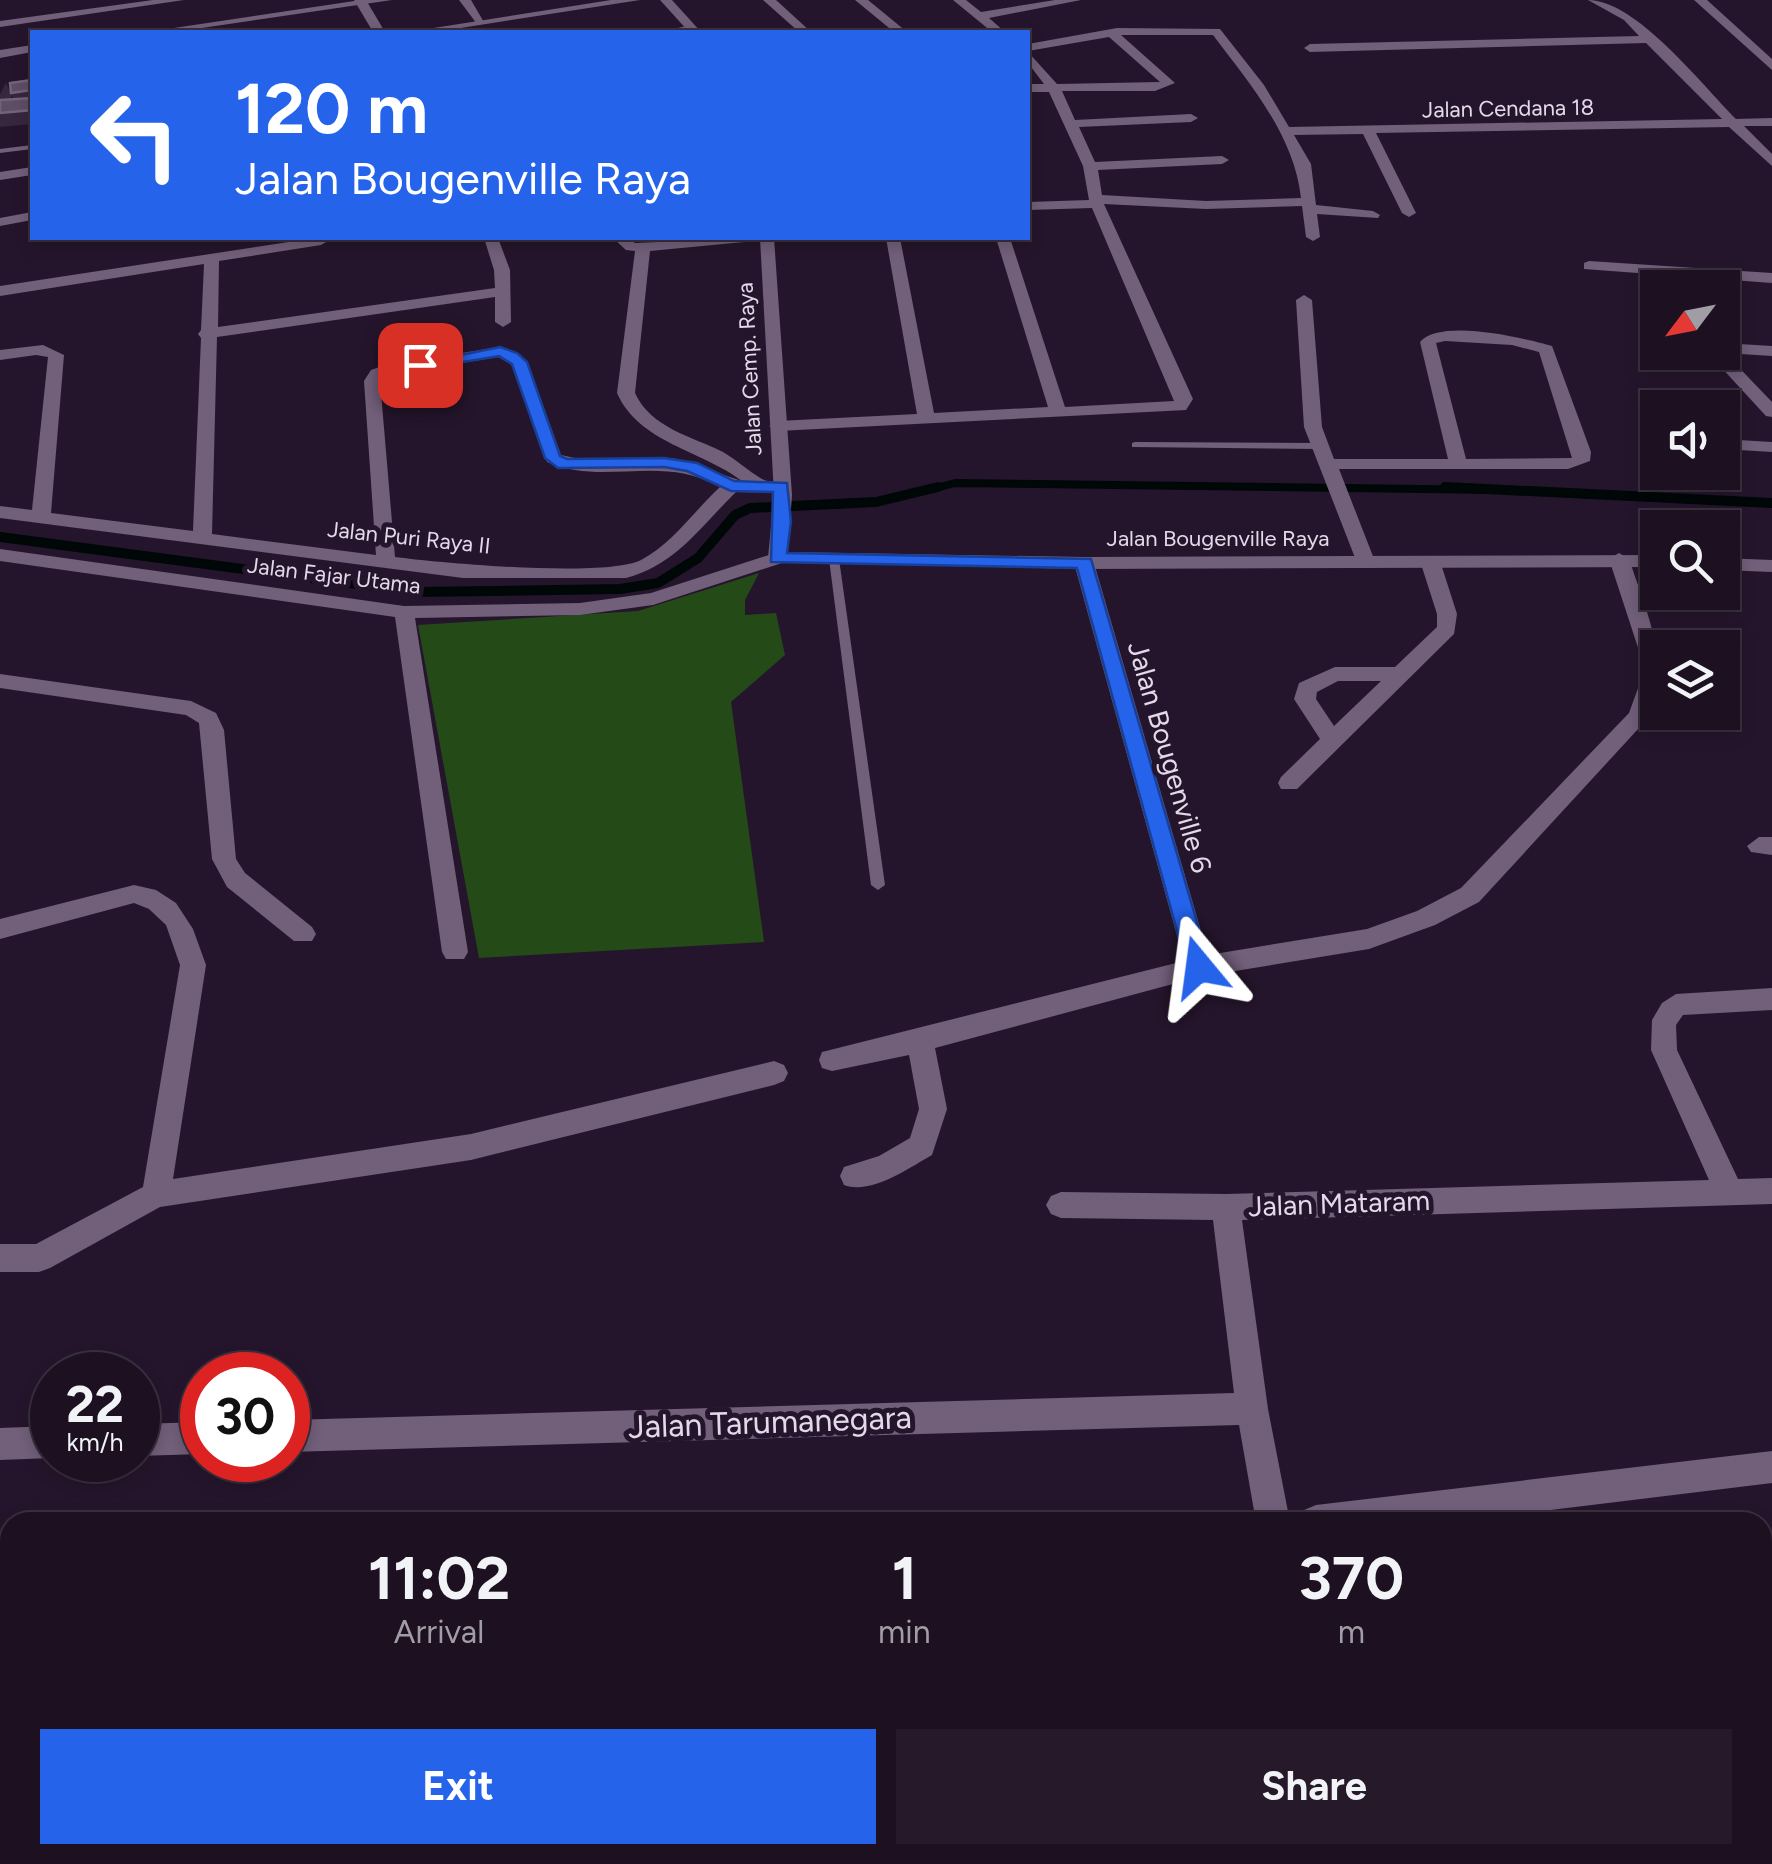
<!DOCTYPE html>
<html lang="en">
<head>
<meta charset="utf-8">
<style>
	:root { --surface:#1c1021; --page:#25192a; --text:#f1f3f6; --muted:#a09da5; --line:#3a303f; --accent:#2563eb }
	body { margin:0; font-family:Figtree,sans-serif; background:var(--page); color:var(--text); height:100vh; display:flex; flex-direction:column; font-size:38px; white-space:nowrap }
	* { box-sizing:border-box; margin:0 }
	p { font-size:32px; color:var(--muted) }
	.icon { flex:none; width:55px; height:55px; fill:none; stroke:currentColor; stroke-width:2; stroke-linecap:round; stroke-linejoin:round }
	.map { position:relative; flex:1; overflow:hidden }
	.side { position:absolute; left:0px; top:1512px; width:1772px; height:352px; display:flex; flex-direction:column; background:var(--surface); border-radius:30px 30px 0 0; box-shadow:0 5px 15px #0003,0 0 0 2px var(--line) }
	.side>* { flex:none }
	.guide { position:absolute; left:30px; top:30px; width:1000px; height:210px; border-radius:0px; box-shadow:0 5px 15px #0003,0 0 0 2px var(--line); background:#2563eb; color:#fff; overflow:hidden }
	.needle { width:65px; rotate:238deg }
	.controls { position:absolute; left:1640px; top:270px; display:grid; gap:20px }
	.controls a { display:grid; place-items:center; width:100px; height:100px; border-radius:0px; background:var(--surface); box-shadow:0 5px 15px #0003,0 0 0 2px var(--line); font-size:50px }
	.speed { position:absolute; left:30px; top:1352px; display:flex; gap:20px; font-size:50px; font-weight:700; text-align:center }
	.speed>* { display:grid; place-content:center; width:130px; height:130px; border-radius:50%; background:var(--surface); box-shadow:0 5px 15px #0003,0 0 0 2px var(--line); line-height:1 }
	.speed small { font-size:25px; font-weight:400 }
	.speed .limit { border:15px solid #d22; background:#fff; color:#111 }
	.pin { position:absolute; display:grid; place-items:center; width:85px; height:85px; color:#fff; margin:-42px; border-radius:20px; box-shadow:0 5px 15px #0006 }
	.me { position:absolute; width:110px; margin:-55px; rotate:344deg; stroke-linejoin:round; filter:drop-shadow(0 0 8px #0008) }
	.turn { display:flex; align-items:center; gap:35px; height:210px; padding:0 40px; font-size:45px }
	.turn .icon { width:130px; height:130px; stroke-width:2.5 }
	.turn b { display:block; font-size:70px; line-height:85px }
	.eta { display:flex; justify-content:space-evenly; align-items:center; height:170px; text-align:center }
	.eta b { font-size:60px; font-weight:700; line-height:70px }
	.action { display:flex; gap:20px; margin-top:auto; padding:20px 40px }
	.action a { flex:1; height:115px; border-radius:0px; background:var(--accent); color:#fff; font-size:40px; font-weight:700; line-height:115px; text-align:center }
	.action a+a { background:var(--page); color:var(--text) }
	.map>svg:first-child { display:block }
	.green { fill:#244b17 }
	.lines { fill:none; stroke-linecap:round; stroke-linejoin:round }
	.stream-far1 { stroke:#000707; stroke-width:8 }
	.stream { stroke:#000707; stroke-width:10 }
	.service { fill:#725f7a; fill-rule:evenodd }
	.minor { fill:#725f7a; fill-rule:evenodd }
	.tertiary { fill:#725f7a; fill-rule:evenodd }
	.shaded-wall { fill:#36263e }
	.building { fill:#5e4e65; stroke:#73637a; stroke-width:2.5 }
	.route { fill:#2563eb; stroke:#184099; stroke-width:2.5 }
	.labels { text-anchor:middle; stroke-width:10; stroke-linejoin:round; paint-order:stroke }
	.far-street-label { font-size:22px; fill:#e4d9e9; stroke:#25152c }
	.street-label { font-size:28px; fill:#e4d9e9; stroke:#25152c }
	.near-street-label { font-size:32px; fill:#e4d9e9; stroke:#25152c }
</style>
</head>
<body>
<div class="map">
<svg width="1772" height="1864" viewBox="0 0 1772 1864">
	<rect width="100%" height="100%" fill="#25152c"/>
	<!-- green -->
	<path class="green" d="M759,573L745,600V615L776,613L785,655L731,702L764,942L479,958L418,625L638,611Z"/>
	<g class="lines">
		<!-- stream-far1 -->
		<path class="stream-far1" d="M928,490L955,483L1496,490"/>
		<!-- stream -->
		<path class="stream" d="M1445,487L1772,503
			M0,537L417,592L620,589L658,583L698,558L735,515L750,508L876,502L938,487"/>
		<!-- service -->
		<path class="service" d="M32,145V149L0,153V149Z
			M1135,442L1318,443L1323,446L1318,449L1132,447V443Z
			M834,556L839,559L885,885L878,890L871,885L829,559Z"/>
		<!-- minor -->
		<path class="minor" d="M153,0H184L0,27V21Z
			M361,0H392L175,32H147Z
			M459,0H471L485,24H477Z
			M763,0H776L811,32H799Z
			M855,0H868L907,32H894Z
			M953,0H966L981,12L1055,0H1081L989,18L1005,32H992Z
			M1588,0C1636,0 1702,85 1736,119L1772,118V126H1744L1772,154V166L1729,127L1376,133L1416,213L1409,217L1402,213L1363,134L1294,135L1311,164L1316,205L1373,211L1380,215L1378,218L1317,214L1320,237L1313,241L1306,237L1302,206L1206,209L1104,204L1193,399L1186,410L778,431L769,426L778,421L917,414L886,238H900L934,413L1048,407L996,238H1010L1065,407L1174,401L1092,208L1028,210V202L1089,200L1083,166L1049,92H1028V84H1044L1028,63V52L1057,84L1160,82L1109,37L1028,51V44L1117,28L1220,29L1264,85L1289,127L1722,119L1646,43L1310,52L1304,48L1310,44L1639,36L1624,20ZM1121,35H1213C1250,84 1294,135 1301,198L1206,201L1102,195L1098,170L1222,164L1229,160L1222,156L1095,162L1079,127L1191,122L1198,118L1191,114L1075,120L1062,91H1155L1175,83Z
			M1694,0H1707L1772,59V70Z
			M691,25L695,31L660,32Z
			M32,45V52L0,58V50Z
			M32,167V175L0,180V172Z
			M32,212V220L0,226V218Z
			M315,238L328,241L321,245L219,261L218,327L495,288L494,270L484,238H498L510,270L511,322L503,327L495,322V297L217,337L212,534L376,555L364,381L371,370L385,365L500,347L527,362L561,455L593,462L673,458L742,481C701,450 639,443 617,393L635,251L626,250L613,238H628L635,243L751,238L744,242L650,251L635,393C651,428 691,436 723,452C737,460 748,471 762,479C772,484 781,480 790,487L781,493L736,492C701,526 676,565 626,578H463L0,518V506L32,510L48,357L36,355L0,360V350L43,345L64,355L51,513L193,531L201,338L198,334L201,330L204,264L0,296V286ZM498,357L512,365L547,462C605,487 660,453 720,487C694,511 673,543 641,560C604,578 441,563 395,557L380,381L394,374Z
			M1589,261L1772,273V283L1584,269V263Z
			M1304,295L1312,300L1322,427L1334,459H1448L1420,342C1441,318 1523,338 1552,346L1591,452L1590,461L1568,469H1339L1376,564L1373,568H1359L1304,427L1296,300ZM1445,341L1512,345L1539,352L1572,458L1466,459L1436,343Z
			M1722,343L1772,346V356L1725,353L1772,402V417L1766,416L1707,352H1722Z
			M1722,439L1772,442V452L1722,449Z
			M0,549L404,606L580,603L651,593L778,552L788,558L785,562L653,605L580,615L415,618L468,952L464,959H446L442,952L395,617L0,561Z
			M1619,553L1629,559C1647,613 1670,660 1650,716L1479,902L1435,925L1369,949L1199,977L935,1048L947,1109L932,1155C909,1168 871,1195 844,1185L840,1176L844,1167L879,1156L910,1138L919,1109L909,1055L832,1071L822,1068L819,1060L822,1052L1184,961L1074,563L1077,559H1091L1094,563L1208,955L1367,929L1417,911L1461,888L1629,713L1645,669L1609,559Z
			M1431,558L1441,564L1457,614L1454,634L1297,789H1281L1278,783L1281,777L1320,739L1294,699L1299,683L1335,667H1395L1437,627V614L1421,564ZM1338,681H1381L1334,726L1316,699L1317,692Z
			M0,674L191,701L216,713L224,730L236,859L245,873L312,927L316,934L312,941H294L227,887L212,859L199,723L186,715L0,688Z
			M1759,837H1772V855L1751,852L1747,846Z
			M134,885L156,890L176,903L193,929L206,965L173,1179L471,1134L774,1061L784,1065L788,1073L784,1081L774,1085L471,1160L160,1207L50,1268L39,1272H0V1244H36L143,1187L180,965L166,925L149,909L134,903L0,939V919Z
			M1772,988V1010L1683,1015L1676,1025L1677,1050L1738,1179L1772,1178V1204L1242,1220L1268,1409L1290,1522H1256L1239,1425L288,1452V1420L1234,1393L1213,1220L1061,1218L1051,1214L1046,1205L1051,1196L1061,1192L1226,1194L1709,1180L1651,1050L1652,1020L1662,1003L1676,994Z
			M202,1422V1454L138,1456V1424Z
			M52,1426V1458L0,1460V1428Z
			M1772,1451V1483L1451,1522H1299L1304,1510L1316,1505Z
			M215,1855H439L436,1864H212Z
			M1321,1855H1359L1361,1864H1323Z"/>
		<!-- tertiary -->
		<path class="tertiary" d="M354,0H366L385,32H373Z
			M611,0H640L435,32H408Z
			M660,0H672L701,32H689Z
			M760,238H774L792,495L788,552L1084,557L1658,555V567L1084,569L771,562L768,558L774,495Z
			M1722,558L1772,560V572L1722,570Z"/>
	</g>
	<!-- shaded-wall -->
	<path class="shaded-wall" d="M6,83L12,96L6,106L0,107V94Z
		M32,90V103L17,105L11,93Z
		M32,110V124L0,127V113Z"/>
	<!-- building -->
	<path class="building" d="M32,80V90L11,93L10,83Z
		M32,98V110L0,113V100Z"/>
	<!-- route -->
	<path class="route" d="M500,347L517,353L527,362L560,456L567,459L664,458L697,463L734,481L787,483L791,521L787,553L1091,559L1210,967L1207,974H1191L1187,967L1077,568L771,562L773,492L731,491L687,471L664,467L558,468L545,458L512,364L499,356L420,369L412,365Z"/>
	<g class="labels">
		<!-- far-street labels -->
		<g class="far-street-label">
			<text transform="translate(1508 108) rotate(-1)" y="8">Jalan Cendana 18</text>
			<text transform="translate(749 369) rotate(-93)" y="8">Jalan Cemp. Raya</text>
			<text transform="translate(409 537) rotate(6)" y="8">Jalan Puri Raya II</text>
			<text x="1218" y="546">Jalan Bougenville Raya</text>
			<text transform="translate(334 575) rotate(7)" y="8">Jalan Fajar Utama</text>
		</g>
		<!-- street labels -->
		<g class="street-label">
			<text transform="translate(1170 757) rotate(74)" y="10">Jalan Bougenville 6</text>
			<text transform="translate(1339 1203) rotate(-2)" y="10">Jalan Mataram</text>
		</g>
		<!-- near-street labels -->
		<g class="near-street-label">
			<text transform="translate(770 1422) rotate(-2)" y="11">Jalan Tarumanegara</text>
		</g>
	</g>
</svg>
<div class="controls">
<a><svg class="needle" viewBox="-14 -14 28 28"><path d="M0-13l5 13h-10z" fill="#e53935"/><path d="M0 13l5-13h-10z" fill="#a09da5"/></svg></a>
<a><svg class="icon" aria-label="sound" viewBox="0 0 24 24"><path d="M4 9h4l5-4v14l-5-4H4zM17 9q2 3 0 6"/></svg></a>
<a><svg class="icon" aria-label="search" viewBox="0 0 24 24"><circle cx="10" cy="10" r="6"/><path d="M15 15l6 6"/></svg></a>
<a><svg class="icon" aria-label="layers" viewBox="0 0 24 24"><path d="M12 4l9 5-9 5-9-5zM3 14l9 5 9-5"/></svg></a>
</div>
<div class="speed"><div>22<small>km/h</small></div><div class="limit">30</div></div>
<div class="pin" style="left:420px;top:365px;background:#d93025"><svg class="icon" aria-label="arrive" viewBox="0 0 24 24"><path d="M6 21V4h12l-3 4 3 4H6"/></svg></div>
<svg class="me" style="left:1199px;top:967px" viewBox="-20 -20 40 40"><path d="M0-17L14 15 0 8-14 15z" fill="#2563eb" stroke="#fff" stroke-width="4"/></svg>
<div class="guide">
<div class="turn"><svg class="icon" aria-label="left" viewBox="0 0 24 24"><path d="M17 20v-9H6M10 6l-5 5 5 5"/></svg><div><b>120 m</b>Jalan Bougenville Raya</div></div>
</div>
<section class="side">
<div class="eta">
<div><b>11:02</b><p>Arrival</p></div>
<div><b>1</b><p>min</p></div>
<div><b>370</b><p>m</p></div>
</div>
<div class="action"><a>Exit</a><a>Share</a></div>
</section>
</div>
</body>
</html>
